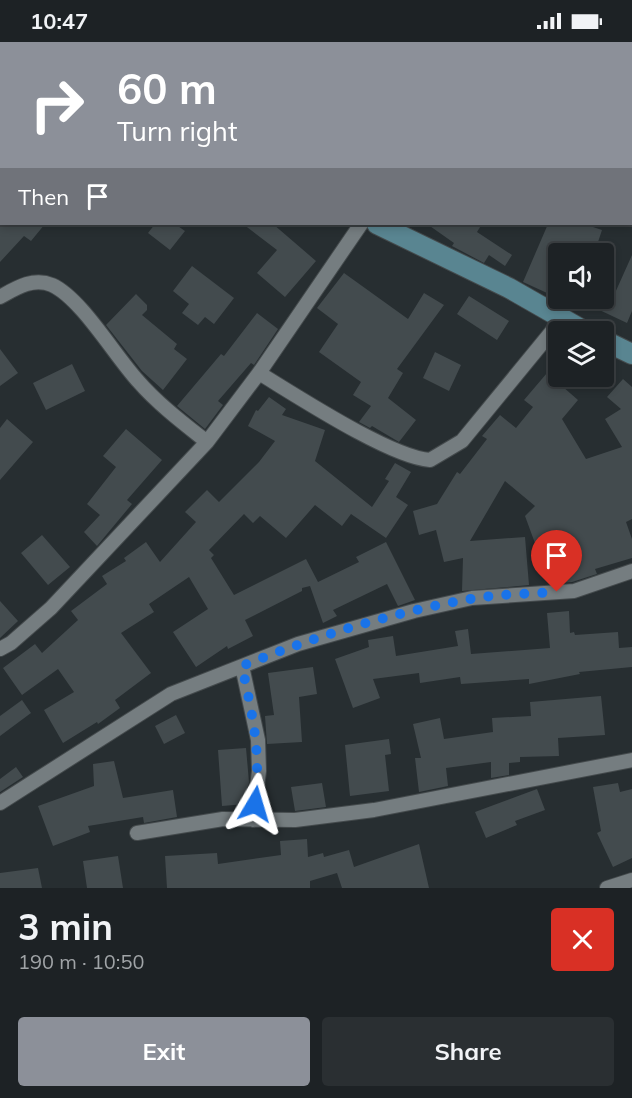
<!DOCTYPE html>
<html lang="en">
<head>
<meta charset="utf-8">
<style>
	:root { --surface:#1d2225; --page:#2a2f32; --text:#f1f3f6; --muted:#a0a4a7; --line:#3b3f42; --accent:#8c9099 }
	body { margin:0; font-family:Mulish,sans-serif; background:var(--page); color:var(--text); height:100vh; display:flex; flex-direction:column; font-size:22px; white-space:nowrap }
	* { box-sizing:border-box; margin:0 }
	p { font-size:20px; color:var(--muted) }
	.icon { flex:none; width:33px; height:33px; fill:none; stroke:currentColor; stroke-width:2; stroke-linecap:round; stroke-linejoin:round }
	.map { position:relative; height:846px; overflow:hidden }
	.panel { display:flex; flex-direction:column; background:var(--surface); flex:1 }
	.panel>* { flex:none }
	.top-card { position:absolute; left:0px; top:0px; width:633px; height:183px; box-shadow:0 3px 9px #0003,0 0 0 2px var(--line); background:#8c9099; color:#fff; overflow:hidden }
	.controls { position:absolute; left:548px; top:201px; display:grid; gap:12px }
	.controls a { display:grid; place-items:center; width:66px; height:66px; border-radius:6px; background:var(--surface); box-shadow:0 3px 9px #0003,0 0 0 2px var(--line); font-size:30px }
	.pin { position:absolute; display:grid; place-items:center; width:51px; height:51px; color:#fff; margin:-62px -26px; border-radius:50% 50% 50% 0; rotate:-45deg; box-shadow:0 0 6px #0007 }
	.pin .icon { rotate:45deg }
	.me { position:absolute; width:66px; margin:-33px; rotate:7deg; stroke-linejoin:round; filter:drop-shadow(0 0 4px #0008) }
	.turn { display:flex; align-items:center; gap:21px; height:126px; padding:0 18px; font-size:27px }
	.turn .icon { width:78px; height:78px; stroke-width:2.5 }
	.turn b { display:block; font-size:42px; line-height:51px }
	.then { display:flex; align-items:center; height:57px; padding:0 18px; background:#0003; gap:12px; font-size:22px }
	.round { display:grid; place-items:center; flex:none; width:63px; height:63px; border-radius:6px; background:var(--page) }
	.head { display:flex; align-items:center; justify-content:space-between; height:102px; padding:0 18px }
	h1 { font-size:36px; font-weight:700; line-height:45px }
	.primary-button { display:flex; gap:12px; margin-top:auto; padding:12px 18px }
	.primary-button a { flex:1; height:69px; border-radius:6px; background:var(--accent); color:#fff; font-size:24px; font-weight:700; line-height:69px; text-align:center }
	.primary-button a+a { background:var(--page); color:var(--text) }
	.status { display:flex; justify-content:space-between; align-items:center; height:42px; padding:0 30px; background:var(--surface); direction:ltr }
	.status svg { height:16px; fill:currentColor }
	.map>svg:first-child { display:block }
	.building { fill:#434b4e }
	.lines { fill:none; stroke-linecap:round; stroke-linejoin:round }
	.street-casing { stroke:#444a4c; stroke-width:16 }
	.secondary-casing { stroke:#444a4c; stroke-width:22 }
	.street { stroke:#757d80; stroke-width:14 }
	.secondary { stroke:#598591; stroke-width:20 }
	.route { stroke:#1a73e8; stroke-width:10; stroke-dasharray:0 18 }
</style>
</head>
<body>
<div class="status"><b>10:47</b><svg viewBox="0 0 49 12"><path d="M0 12V9h3v3zM5 12V6h3v6zM10 12V3h3v9zM15 12V0h3v12zM26 1h20v11H26zM47 4h2v5h-2z"/></svg></div>
<div class="map">
<svg width="632" height="846" viewBox="0 0 632 846">
	<rect width="100%" height="100%" fill="#272e31"/>
	<!-- building -->
	<path class="building" d="M0,182H45L31,199L24,194L0,220Z
		M155,182H175L185,189L170,208L148,191Z
		M243,182H273L316,219L285,255L257,231L277,208Z
		M427,182H482L477,190L512,213L505,224L489,213L484,221L452,204L454,201Z
		M548,182H584L602,188L594,212H558V256L523,240Z
		M632,213V269L627,281L574,256H603V245L615,251Z
		M192,224L234,256L214,282L205,275L198,283L182,271L189,262L173,249Z
		M344,231L408,277L424,251L444,263L397,327L403,331L388,356L416,378L399,400L372,384L370,386L359,380L371,364L353,353L361,340L319,310L338,282L317,266Z
		M136,252L147,263V268L142,273L177,302L174,307L187,317L163,348L142,329L106,283Z
		M469,254L509,279L497,298L457,272Z
		M257,271L278,287L254,323L251,321L218,359L223,363L205,387L177,364L221,312L224,314Z
		M0,307L18,331L0,344Z
		M435,310L461,323L449,349L423,336Z
		M72,322L85,349L46,368L33,341Z
		M547,331L578,358L562,377L586,417L622,405L605,377L621,367L607,355L623,337L632,345V477L626,480L632,497V516L595,527L597,532L572,540L550,542L525,474L535,464L505,439L470,499L525,495L529,543L462,549L463,516L444,520L436,488L419,493L413,469L437,462L457,430L460,432L487,397L482,394L500,373L516,386L533,365L524,358Z
		M269,355L286,367L282,373L325,388L315,419L372,465L389,439L385,437L395,421L411,430L396,455L408,463L386,496L351,472L342,484L315,463L286,496L260,474L253,481L244,472L209,508L214,513L211,516L234,553L306,517L318,540L359,520L356,515L386,500L415,558L398,564L387,542L333,568L337,574L323,581L310,544L302,546V549L245,578L253,594L228,607L227,604L196,625L173,590L208,567L189,535L149,562L154,570L121,591L151,631L115,658L120,666L98,682L97,680L63,701L44,668L74,650L58,627L22,653L3,626L35,602L42,611L78,578L71,569L107,542L102,534L126,519L124,516L146,500L160,520L196,480L185,470L207,448L219,460L259,420L275,399L248,384L256,368L258,369Z
		M7,377L33,400L0,438V386Z
		M126,387L162,418L127,458L132,462L97,504L84,490L100,473L87,462L116,425L103,414Z
		M42,493L70,525L48,543L21,511Z
		M0,559L18,579L0,596Z
		M569,569L570,591L574,590L575,593L618,590L619,606L632,605V625L579,630L580,632L529,642V637L461,642L460,635L420,641L419,631L373,637L380,656L353,666L335,617L369,605L368,598L393,594L396,614L458,604L455,589L468,587L471,612L550,606L547,571Z
		M313,625L317,652L299,655L302,700L267,702L265,674L274,673L268,631Z
		M601,654L605,693L558,696L559,714L520,715V720L509,721V733L491,736V720L446,726L448,744L419,750L415,716H421L413,682L440,676L444,697L493,690L492,676L531,674L530,660Z
		M22,658L31,671L0,694V674Z
		M176,673L185,691L164,702L155,684Z
		M389,697L391,712L385,713L389,749L350,754L345,703Z
		M246,706L249,740L246,762L222,764L218,708Z
		M114,719L123,756L173,748L177,775L144,781L143,775L88,784L90,790L53,804L38,764L94,744L93,722Z
		M16,725L23,735L0,750V737Z
		M322,741L326,765L295,769L291,745Z
		M618,741L620,750L632,747V816L613,825L597,791L601,789L593,745Z
		M537,747L545,768L515,779L517,783L486,796L475,770Z
		M307,797L308,815L323,811L324,815L349,808L354,825L419,802L429,846H342L337,831L310,839V846H167L165,814L217,811L218,822L281,813L280,799Z
		M118,814L123,846H87L83,819Z
		M38,826L42,846H0V831Z"/>
	<g class="lines">
		<defs>
			<path id="street" d="M277,2L278,0
				M526,2L527,0
				M0,255C16,246 33,235 52,243C81,256 115,314 138,339C158,362 183,381 207,400
				M259,331C297,354 390,415 430,418L462,399L562,277
				M0,607L11,601L51,566L207,400L259,331L361,182
				M242,624L258,698L259,729L253,778
				M0,761L171,652L298,602L414,569L472,556L574,549L632,529
				M137,791L223,777L295,778L374,768L632,718
				M607,846L632,838"/>
			<path id="secondary" d="M0,7L2,8
				M377,182L509,246L586,290
				M603,298L632,312"/>
		</defs>
		<!-- street casing -->
		<use href="#street" class="street-casing"/>
		<!-- secondary casing -->
		<use href="#secondary" class="secondary-casing"/>
		<!-- street -->
		<use href="#street" class="street"/>
		<!-- secondary -->
		<use href="#secondary" class="secondary"/>
	</g>
	<g class="lines">
		<!-- route -->
		<path class="route" d="M255,762C261,707 253,677 242,624C316,594 391,571 470,557C498,552 528,552 557,550"/>
	</g>
</svg>
<div class="controls">
<a><svg class="icon" aria-label="sound" viewBox="0 0 24 24"><path d="M4 9h4l5-4v14l-5-4H4zM17 9q2 3 0 6"/></svg></a>
<a><svg class="icon" aria-label="layers" viewBox="0 0 24 24"><path d="M12 4l9 5-9 5-9-5zM3 14l9 5 9-5"/></svg></a>
</div>
<div class="pin" style="left:557px;top:550px;background:#d93025"><svg class="icon" aria-label="arrive" viewBox="0 0 24 24"><path d="M6 21V4h12l-3 4 3 4H6"/></svg></div>
<svg class="me" style="left:255px;top:762px" viewBox="-20 -20 40 40"><path d="M0-17L14 15 0 8-14 15z" fill="#1a73e8" stroke="#fff" stroke-width="4"/></svg>
<div class="top-card">
<div class="turn"><svg class="icon" aria-label="right" viewBox="0 0 24 24"><path d="M7 20v-9h11M14 6l5 5-5 5"/></svg><div><b>60 m</b>Turn right</div></div>
<div class="then">Then<svg class="icon" aria-label="arrive" viewBox="0 0 24 24"><path d="M6 21V4h12l-3 4 3 4H6"/></svg></div>
</div>
</div>
<section class="panel">
<div class="head"><div><h1>3 min</h1><p>190 m · 10:50</p></div><a class="round" style="background:#d93025;color:#fff"><svg class="icon" aria-label="close" viewBox="0 0 24 24"><path d="M6 6l12 12M18 6L6 18"/></svg></a></div>
<div class="primary-button"><a>Exit</a><a>Share</a></div>
</section>
</body>
</html>
